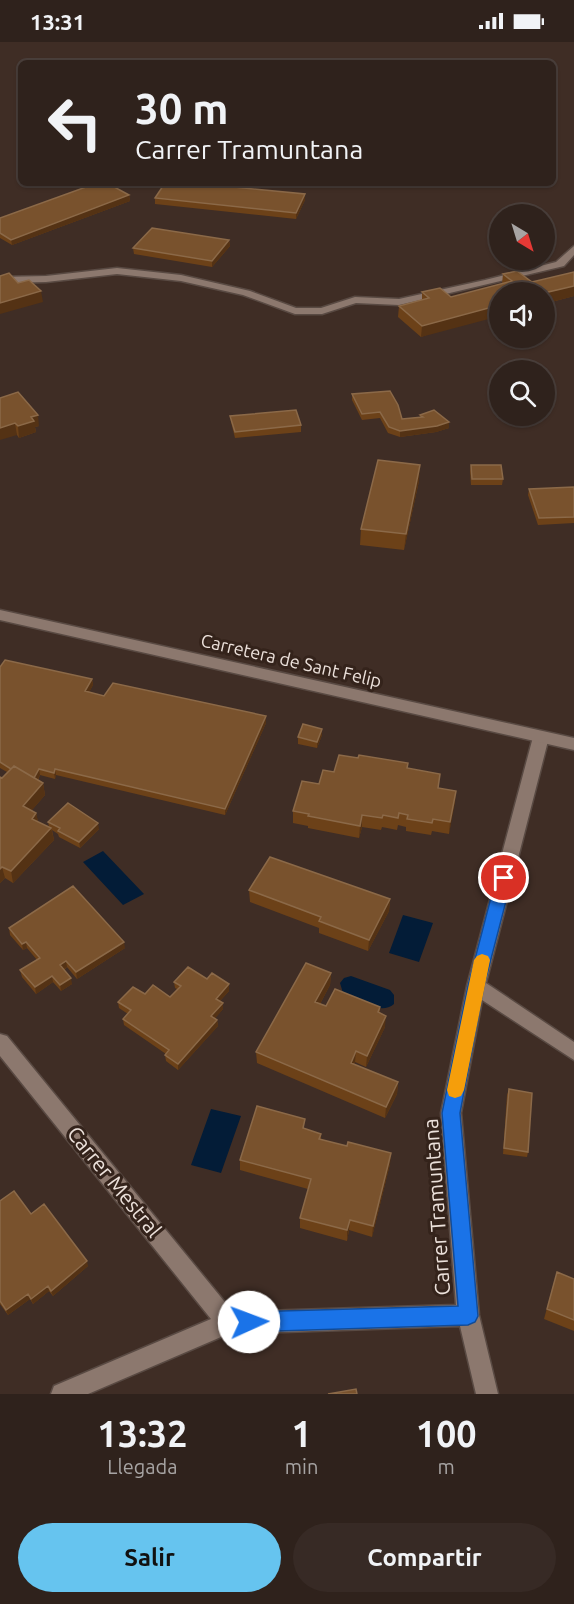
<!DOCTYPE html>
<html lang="es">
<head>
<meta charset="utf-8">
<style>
	:root { --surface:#2f221c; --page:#372a25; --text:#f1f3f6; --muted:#a7a4a3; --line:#4a3f3b; --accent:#66c4ef }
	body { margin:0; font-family:Ubuntu,sans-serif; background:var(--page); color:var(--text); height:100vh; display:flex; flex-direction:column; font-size:22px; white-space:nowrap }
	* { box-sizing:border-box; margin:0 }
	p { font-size:20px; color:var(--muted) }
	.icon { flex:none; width:33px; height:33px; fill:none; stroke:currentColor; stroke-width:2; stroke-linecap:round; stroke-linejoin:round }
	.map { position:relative; height:1352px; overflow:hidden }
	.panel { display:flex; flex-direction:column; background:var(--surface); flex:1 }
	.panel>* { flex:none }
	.guide { position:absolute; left:18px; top:18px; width:538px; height:126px; border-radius:9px; box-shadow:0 2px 4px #0004,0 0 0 2px var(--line); background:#2f221c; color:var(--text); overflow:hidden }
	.needle { width:39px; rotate:142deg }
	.tools { position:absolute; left:489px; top:162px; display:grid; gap:12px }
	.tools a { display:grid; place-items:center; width:66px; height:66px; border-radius:50%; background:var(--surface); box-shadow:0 2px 4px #0004,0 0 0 2px var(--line); font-size:30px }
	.pin { position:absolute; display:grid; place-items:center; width:51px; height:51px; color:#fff; margin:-26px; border:3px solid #fff; border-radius:50%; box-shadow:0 2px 6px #0007 }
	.me { position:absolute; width:66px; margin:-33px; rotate:88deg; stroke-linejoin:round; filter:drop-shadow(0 0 4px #0008) }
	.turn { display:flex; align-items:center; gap:21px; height:126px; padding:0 18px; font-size:27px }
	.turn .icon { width:78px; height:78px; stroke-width:2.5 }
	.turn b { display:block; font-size:42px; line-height:51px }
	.eta { display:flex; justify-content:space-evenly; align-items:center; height:102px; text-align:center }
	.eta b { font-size:36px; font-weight:700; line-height:42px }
	.action { display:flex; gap:12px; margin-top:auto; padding:12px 18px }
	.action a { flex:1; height:69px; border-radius:36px; background:var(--accent); color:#111; font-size:24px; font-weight:700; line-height:69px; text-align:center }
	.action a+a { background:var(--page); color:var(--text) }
	.status { display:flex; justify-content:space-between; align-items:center; height:42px; padding:0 30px; background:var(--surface); direction:ltr }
	.status svg { height:16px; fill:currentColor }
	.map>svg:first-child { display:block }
	.water { fill:#031c37 }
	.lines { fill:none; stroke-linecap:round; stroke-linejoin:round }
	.service-casing { stroke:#594a43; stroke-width:3 }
	.minor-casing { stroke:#594a43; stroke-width:3 }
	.secondary-casing { stroke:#594a43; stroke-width:3 }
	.service { fill:#8c786e; fill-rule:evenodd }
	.minor { fill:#8c786e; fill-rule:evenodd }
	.secondary { fill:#8c786e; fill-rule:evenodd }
	.wall { fill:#6c4118 }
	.shaded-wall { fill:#543214 }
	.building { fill:#79522d; stroke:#8b6948; stroke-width:1.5 }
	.route { fill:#1a73e8; stroke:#114b97; stroke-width:1.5 }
	.slow { fill:#f59e0b }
	.labels { text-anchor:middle; stroke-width:6; stroke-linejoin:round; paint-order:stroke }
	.street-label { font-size:18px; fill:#ece1db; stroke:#34231b }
	.near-street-label { font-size:21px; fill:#ece1db; stroke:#34231b }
</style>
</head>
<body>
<div class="status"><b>13:31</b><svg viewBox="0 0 49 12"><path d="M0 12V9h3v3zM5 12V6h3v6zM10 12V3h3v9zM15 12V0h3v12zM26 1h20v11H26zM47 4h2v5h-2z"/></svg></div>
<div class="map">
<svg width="574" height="1352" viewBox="0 0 574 1352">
	<rect width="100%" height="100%" fill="#3f2d25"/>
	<!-- water -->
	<path class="water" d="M103,809L144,852L123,863L83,820Z
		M403,873L433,881L419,920L389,911Z
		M351,934L390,948L394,953V962C380,974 357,957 343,951L340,941L344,936Z
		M211,1067L241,1074L221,1131L191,1123Z"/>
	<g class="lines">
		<defs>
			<path id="service" d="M574,204V213L564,224L399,263L356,261L322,272H295L243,253L181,239L117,232L46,240L0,241V235L46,234L117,226L181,233L250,249L296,266H321L355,255L399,257L485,238L556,220Z"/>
			<path id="minor" d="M541,690L546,691L549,695L486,941L574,1000V1018L482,958L461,1071L479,1273L498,1352H476L460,1284L228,1292L88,1352H51L54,1344L211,1277L0,1014V992L7,994L233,1270L456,1263L441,1071L467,944L533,695L536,691Z"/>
			<path id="secondary" d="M0,568L574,696V708L0,578Z"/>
		</defs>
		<!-- service casing -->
		<use href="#service" class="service-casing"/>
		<!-- minor casing -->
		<use href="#minor" class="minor-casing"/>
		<!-- secondary casing -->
		<use href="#secondary" class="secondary-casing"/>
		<!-- service -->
		<use href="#service" class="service"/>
		<!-- minor -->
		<use href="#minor" class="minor"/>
		<!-- secondary -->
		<use href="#secondary" class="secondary"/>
	</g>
	<!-- wall -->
	<path class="wall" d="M305,152V158L296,177L155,162V156Z
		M129,153L130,159L12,203L0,196V176Z
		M229,198L230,204L212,225L134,212L133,206Z
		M574,230V254L544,262V250L421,295L398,275L399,264L422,258V250L451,255L502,242L503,232L532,240Z
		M352,352L402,377L420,375V373L449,380V386L436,390L400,395L388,391L380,376L362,378L352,358Z
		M0,356L39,384L35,385L36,390L19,396L17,393Z
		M230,374L301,383V390L235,396L231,380Z
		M471,423L503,437L502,443H471L470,429Z
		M419,439L404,508L360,503L361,487Z
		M574,445V481L538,483L528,453L529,447Z
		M0,625L92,637L93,643L89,650L104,654L266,681L225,773L56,733L55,737L40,733L38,738L43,741L45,753L31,769L36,771L38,780L49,785L48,780L99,787L80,806L59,795L58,792L52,788L54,798L13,841L5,836L0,841V735L2,736L7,730L0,726Z
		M322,687V693L317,706L298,702V695Z
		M408,726L439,746L456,749L449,792L432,789L431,793L406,789V785L398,783L397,788L382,785L381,788L362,785L359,796L308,786V784L293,781V769L319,742L334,730Z
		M249,848L390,857L389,869L368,909L319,891V886L250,860Z
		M9,886L125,906L77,937L67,925L64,928L72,942L61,949L53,940L36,952L22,935L20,928L37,918L27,906L23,908L10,893Z
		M331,931L330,943L320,962L326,964L380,965V971L385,985L366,1025L355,1020L354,1022L398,1040L397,1052L385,1076L257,1021L256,1010Z
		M207,937L229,949L220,959L223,961V967L215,976L217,978L218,984L178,1028L166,1019L165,1013L166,1012L124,983L123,977L128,972L119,966L118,960L145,952L170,955L177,947L175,946L174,940Z
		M509,1047L528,1110L527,1115L503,1112L507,1053Z
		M305,1087L321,1092V1097L390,1122L372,1195L349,1188L347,1199L300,1186V1176L308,1147L240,1128V1118Z
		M0,1159L31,1172L88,1224L53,1254L49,1249L33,1262L30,1257L8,1273L0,1262Z
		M574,1237V1289L544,1277L554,1240Z"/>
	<!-- shaded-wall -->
	<path class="shaded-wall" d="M305,152V158L296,177V171Z
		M129,153L130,159L12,203L11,198Z
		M229,198L230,204L212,225V219Z
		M574,244V254L544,262V251Z
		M41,249L43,260L0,272V261Z
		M500,263V274L421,295L422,284Z
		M38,373L39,384L35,385L36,390L19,396L18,384L31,375Z
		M449,380V386L436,390L400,395V389Z
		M15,381L17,393L0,398V386Z
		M420,423L419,439L404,508L406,492Z
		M92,637L93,643L86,656L85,649Z
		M266,674V681L225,773V767Z
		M322,687V693L317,706V700Z
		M39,727L40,733L33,746L31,740Z
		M55,727L56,733L55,737L54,731Z
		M43,741L45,753L25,776L23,764Z
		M456,749L455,761L449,792L450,780Z
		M36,771L39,783L32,777Z
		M362,773V785L359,796L360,784Z
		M98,781L99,787L80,806L79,800Z
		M51,786L54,798L13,841L11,829Z
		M2,825L5,836L0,841V827Z
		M390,857L389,869L368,909L369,898Z
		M26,900L27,906L23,908L22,902Z
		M124,900L125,906L77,937L76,930Z
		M66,919L67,925L61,929L60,923Z
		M331,931L330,943L315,971V960Z
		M52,934L53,940L36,952L35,945Z
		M71,936L72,942L61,949L60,943Z
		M229,942V949L216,963V957Z
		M223,961V967L212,980L211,974Z
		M386,974L385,985L366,1025L367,1014Z
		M217,978L218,984L178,1028V1022Z
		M356,1009L355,1020L350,1032L351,1021Z
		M398,1040L397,1052L385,1076L386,1065Z
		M391,1111L390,1122L372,1195L373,1184Z
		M350,1178L349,1188L347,1199V1188Z
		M87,1219L88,1224L53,1254L51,1249Z
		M48,1244L49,1249L33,1262L31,1257Z
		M28,1252L30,1257L8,1273L6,1268Z"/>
	<!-- building -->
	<path class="building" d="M97,141H107L129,153L11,198L0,191V176Z
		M165,141H194L305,152L296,171L155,156Z
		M152,186L229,198L212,219L133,206Z
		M517,229L532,240L574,230V244L544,251V250H500V263L422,284L399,264L429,256L422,250L440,246L451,255L512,239L503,232Z
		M9,231L18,241L29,238L41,249L0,261V234Z
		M390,349L398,363L402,377L423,375L420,373L434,368L449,380L437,384L400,389L389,385L380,370L362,372L352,352Z
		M18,350L38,373L31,375L34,379L18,384L15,381L0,386V356Z
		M296,368L301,383L235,390L230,374Z
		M378,418L420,423L406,492L361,487Z
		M471,423H501L503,437H472Z
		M574,445V475L539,476L529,447Z
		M5,618L92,637L85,649L104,654L113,641L266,674L225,767L55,727L54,731L39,727L34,736L14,724L11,727L0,720V625Z
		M303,682L322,687L317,700L298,695Z
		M339,713L358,716L359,713L408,721L407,726L440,732L438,746L456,749L450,780L433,777L432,781L407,777L408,773L399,771L398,776L383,773L382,776L362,773L360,784L308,774L309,772L293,769L302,739L319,742L323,728L334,730Z
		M14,724L43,741L23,764L36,771L32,777L51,786L11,829L2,825L0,827V735L2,736Z
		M68,761L98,781L79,800L58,789L60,786L48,780Z
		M270,815L390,857L369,898L319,879L321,875L249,848Z
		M73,844L124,900L76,930L66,919L60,923L71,936L60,943L52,934L35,945L20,928L40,916L26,900L22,902L9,886Z
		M306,921L331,931L315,960L326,964L335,947L380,965L378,970L386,974L367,1014L356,1009L351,1021L398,1040L386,1065L256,1010Z
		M188,925L207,937L212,931L229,942L216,957L223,961L211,974L217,978L178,1022L165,1013L169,1008L123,977L131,968L118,960L133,945L145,952L153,943L170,955L181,944L174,940Z
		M509,1047L532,1051L528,1110L504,1106Z
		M257,1064L305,1077L303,1086L321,1092L319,1097L347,1104L348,1100L391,1111L373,1184L350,1178L347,1188L300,1176L311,1137L240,1118Z
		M14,1149L31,1172L44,1162L87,1219L51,1249L48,1244L31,1257L28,1252L6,1268L0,1259V1159Z
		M557,1230L574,1237V1278L547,1267Z
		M356,1347L357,1352H328Z"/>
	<!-- route -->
	<path class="route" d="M504,830L509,832L512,836L484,944L460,1071L478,1274L475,1280L468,1283L249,1290L243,1287L240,1280L243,1273L249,1270L458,1264L442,1071L468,944L496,836L499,832Z"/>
	<!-- slow -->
	<path class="slow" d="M482,912L488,914L490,918L464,1048L461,1054L455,1056L449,1054L447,1048L474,918L477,914Z"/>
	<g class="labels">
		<!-- street labels -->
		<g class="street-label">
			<text transform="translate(291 619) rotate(13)" y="6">Carretera de Sant Felip</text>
		</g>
		<!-- near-street labels -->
		<g class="near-street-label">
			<text transform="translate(114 1140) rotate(51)" y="7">Carrer Mestral</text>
			<text transform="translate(437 1165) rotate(-94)" y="7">Carrer Tramuntana</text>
		</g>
	</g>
</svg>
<div class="tools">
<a><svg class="needle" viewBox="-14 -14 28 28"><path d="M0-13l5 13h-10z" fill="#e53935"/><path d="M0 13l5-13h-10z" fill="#a7a4a3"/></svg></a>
<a><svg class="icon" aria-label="sound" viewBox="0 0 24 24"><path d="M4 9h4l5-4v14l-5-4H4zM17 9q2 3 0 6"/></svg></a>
<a><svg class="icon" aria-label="search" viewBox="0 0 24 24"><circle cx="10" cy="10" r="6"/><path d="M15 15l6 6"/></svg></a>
</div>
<div class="pin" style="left:504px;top:836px;background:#d93025"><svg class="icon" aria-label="arrive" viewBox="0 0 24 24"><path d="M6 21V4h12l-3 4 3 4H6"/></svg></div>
<svg class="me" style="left:249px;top:1280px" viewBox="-20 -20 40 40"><circle r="19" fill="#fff"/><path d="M0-13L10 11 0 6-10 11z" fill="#1a73e8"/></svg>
<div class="guide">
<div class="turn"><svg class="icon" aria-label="left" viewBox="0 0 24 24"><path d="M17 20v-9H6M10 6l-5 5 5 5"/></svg><div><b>30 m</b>Carrer Tramuntana</div></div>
</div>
</div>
<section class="panel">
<div class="eta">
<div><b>13:32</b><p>Llegada</p></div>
<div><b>1</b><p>min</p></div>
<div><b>100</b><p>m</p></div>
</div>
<div class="action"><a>Salir</a><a>Compartir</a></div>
</section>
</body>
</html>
